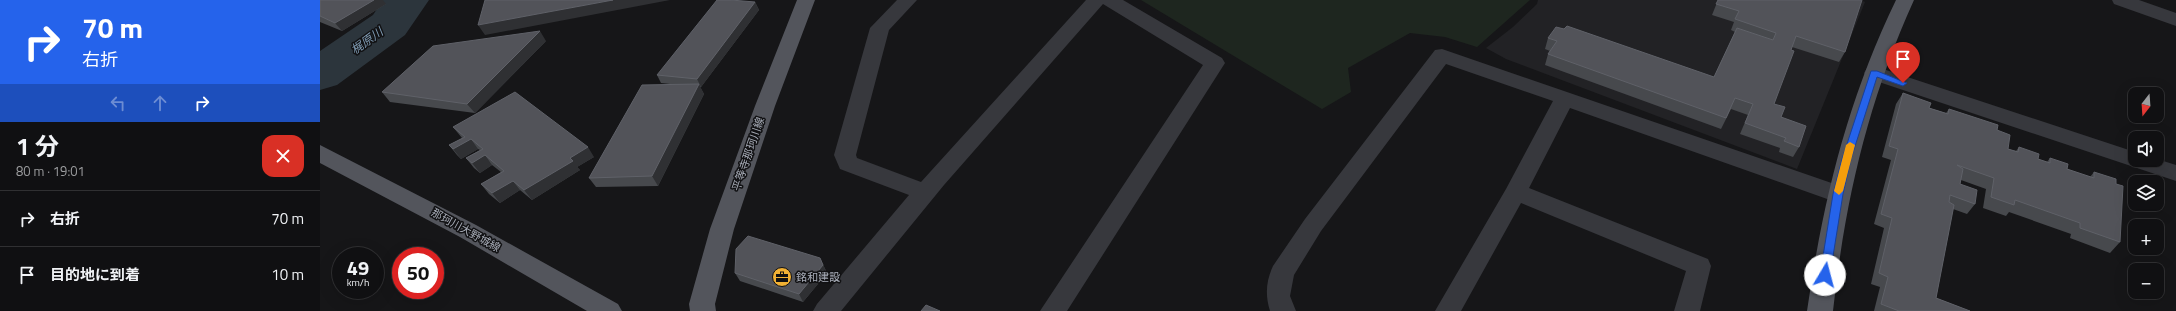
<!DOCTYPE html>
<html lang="ja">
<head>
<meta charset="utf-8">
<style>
	:root { --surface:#101012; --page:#19191b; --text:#f1f3f6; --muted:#9c9d9f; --line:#303032 }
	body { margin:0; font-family:"Titillium Web","Noto Sans JP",sans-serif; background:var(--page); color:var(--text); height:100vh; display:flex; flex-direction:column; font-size:15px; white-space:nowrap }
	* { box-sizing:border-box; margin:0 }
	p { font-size:13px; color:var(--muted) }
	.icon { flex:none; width:22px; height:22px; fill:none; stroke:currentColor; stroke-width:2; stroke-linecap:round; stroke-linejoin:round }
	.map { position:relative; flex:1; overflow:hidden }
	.sheet { display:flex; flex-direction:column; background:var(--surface); width:320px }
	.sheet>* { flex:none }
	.top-card { background:#2563eb; color:#fff; overflow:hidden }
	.needle { width:26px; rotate:197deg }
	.tools { position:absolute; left:1808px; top:87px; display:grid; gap:8px }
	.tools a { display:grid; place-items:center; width:36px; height:36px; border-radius:8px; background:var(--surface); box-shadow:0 4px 16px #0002,0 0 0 1px var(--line); font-size:20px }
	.speed { position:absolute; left:12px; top:247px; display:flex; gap:8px; font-size:20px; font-weight:700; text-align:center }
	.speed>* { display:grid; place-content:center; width:52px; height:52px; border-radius:50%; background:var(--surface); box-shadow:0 4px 16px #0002,0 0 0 1px var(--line); line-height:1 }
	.speed small { font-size:10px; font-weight:400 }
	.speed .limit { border:6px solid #d22; background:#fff; color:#111 }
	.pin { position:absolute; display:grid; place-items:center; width:34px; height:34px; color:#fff; margin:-41px -17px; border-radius:50% 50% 50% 0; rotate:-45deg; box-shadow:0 0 4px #0007 }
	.pin .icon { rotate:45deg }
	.me { position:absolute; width:44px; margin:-22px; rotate:8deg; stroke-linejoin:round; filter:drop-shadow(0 0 3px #0008) }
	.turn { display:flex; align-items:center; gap:14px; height:84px; padding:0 16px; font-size:18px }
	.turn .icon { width:52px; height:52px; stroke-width:2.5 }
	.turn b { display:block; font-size:28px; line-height:34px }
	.lanes { display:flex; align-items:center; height:38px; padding:0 16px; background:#0003; justify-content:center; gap:20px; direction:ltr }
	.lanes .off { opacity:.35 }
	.round { display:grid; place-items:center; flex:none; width:42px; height:42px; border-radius:12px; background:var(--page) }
	.overview { display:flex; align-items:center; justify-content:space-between; height:68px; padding:0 16px }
	h1 { font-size:24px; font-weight:700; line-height:30px }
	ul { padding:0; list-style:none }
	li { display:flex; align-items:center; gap:12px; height:56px; padding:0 16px; border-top:1px solid var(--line) }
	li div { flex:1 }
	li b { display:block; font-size:15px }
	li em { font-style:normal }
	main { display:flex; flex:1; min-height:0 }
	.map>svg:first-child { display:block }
	.built { fill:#222225 }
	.green { fill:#1e261f }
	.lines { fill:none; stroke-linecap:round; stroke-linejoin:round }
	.river { fill:#2c353c; fill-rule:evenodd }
	.minor { fill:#37383d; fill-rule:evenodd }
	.major { fill:#53555c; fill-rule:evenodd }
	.wall { fill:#47494d }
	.shaded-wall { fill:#2f3033 }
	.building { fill:#525359; stroke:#5f6168 }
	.route { fill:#2563eb; stroke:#184099 }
	.slow { fill:#f59e0b }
	.labels { text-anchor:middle; stroke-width:3; stroke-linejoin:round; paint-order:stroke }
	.street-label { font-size:11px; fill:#a8adb8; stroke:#111113 }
	.poi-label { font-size:11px; fill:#a8adb8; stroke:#111113; text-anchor:start }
	.water-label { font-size:12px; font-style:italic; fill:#7f9bb3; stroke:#111113 }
</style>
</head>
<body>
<main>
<section class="sheet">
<div class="top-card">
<div class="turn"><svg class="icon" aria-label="right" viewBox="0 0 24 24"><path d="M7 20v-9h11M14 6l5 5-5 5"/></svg><div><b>70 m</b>右折</div></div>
<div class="lanes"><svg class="icon off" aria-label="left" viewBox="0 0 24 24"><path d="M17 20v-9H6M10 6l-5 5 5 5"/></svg><svg class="icon off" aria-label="ahead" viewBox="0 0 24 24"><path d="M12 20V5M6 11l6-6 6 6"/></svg><svg class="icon" aria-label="right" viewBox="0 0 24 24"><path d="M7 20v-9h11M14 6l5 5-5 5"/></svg></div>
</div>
<div class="overview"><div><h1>1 分</h1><p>80 m · 19:01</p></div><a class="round" style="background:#d93025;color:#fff"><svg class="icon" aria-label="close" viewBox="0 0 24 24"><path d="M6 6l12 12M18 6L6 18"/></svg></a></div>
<ul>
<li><svg class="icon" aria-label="right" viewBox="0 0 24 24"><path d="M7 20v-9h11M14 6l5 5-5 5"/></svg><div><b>右折</b></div><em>70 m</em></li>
<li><svg class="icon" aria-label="arrive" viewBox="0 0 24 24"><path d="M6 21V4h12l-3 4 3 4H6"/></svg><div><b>目的地に到着</b></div><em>10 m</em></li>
</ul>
</section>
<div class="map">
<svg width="1856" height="311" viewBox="0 0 1856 311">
	<rect width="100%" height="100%" fill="#161618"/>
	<!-- built -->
	<path class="built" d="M1218,0H1541L1545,2L1477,169L1186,59L1166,48L1193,27L1217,4Z"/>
	<!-- green -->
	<path class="green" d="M821,0H1210L1157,47L1125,37L1090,33L1028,68L1031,92L1002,109Z"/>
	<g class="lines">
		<!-- river -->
		<path class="river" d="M63,0H109L85,35L17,85L0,90V51L53,15Z"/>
		<!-- minor -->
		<path class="minor" d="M577,0H597L569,30L536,155L537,158L601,182L766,0H803L902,58L905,63L747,311H720L883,65L783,4L624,185L521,311H493L497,304L589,195L520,169L514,155L550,28Z
			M1792,0H1819L1856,13V26L1794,4Z
			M1122,49L1526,188L1529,194L1526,200L1518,203L1510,200L1250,108L1209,188L1388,259L1391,266L1380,311H1354L1366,271L1201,203L1141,311H1115L1186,189L1233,101L1126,64L1001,231L974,275L970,296L976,311H950C945,295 946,281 953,266L985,219L1115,50Z
			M1554,66L1815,152V160L1837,159L1856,165V181L1547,78L1544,73L1547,68Z"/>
		<!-- major -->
		<path class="major" d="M477,0H495L455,106L414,229L395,304L396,311H370L369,304L390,229L435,106Z
			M1576,0H1594C1548,101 1525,201 1513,311H1487C1503,201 1527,101 1576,0Z
			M0,145L156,225L298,304L302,311H267L140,237L0,163Z"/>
	</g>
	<!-- wall -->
	<path class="wall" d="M0,0L66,4L22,31L0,22Z
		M1398,0L1525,52L1519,62L1472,47L1454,104L1479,147L1473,157L1459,152L1460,148L1420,134L1428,115L1411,109L1401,129L1225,65L1228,54L1230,51L1225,49L1228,38L1394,77L1415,32L1411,30L1414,22L1392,15Z
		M435,2L439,10L381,87H380L384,94L338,186L276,187L269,178L359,85L341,83L337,75Z
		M226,41L155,113L70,102L62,92Z
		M1583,93L1609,108L1626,113L1629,109L1677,130L1688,149L1696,151L1699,147L1718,159L1727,162L1730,158L1747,169L1770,177L1774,172L1800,242L1790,253L1750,238L1751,234L1689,212L1686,216L1663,208L1666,189L1641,180L1640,184L1655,204L1647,214L1633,209L1616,298L1650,311H1554L1560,287L1551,284L1564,228L1554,224L1571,160L1562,157L1576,104Z
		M133,127L274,157L257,167L260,170L212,200L200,190L180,203L169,194L161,184L181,172L172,165L160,173L154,168L146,158L160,150L158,149L141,159L137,155L129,145L142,138Z
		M500,258L507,273L483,302L420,281L415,273Z"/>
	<!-- shaded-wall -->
	<path class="shaded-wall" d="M54,0H63L66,4L22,31L15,23Z
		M293,0H350L165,35L158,25Z
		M435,2L439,10L381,87L377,79Z
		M220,31L226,41L155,113L147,104Z
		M379,84L384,94L338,186L332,176Z
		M151,139L158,149L141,159L133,149Z
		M268,147L274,157L257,167L260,170L212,200L204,190L250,158Z
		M165,155L172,165L160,173L152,163Z
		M193,181L200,190L180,203L172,193Z
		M503,265L507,273L483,302L479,294Z"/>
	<!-- building -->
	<path class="building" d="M0,0H54L15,23L0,16Z
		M165,0H293L158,25Z
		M397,0H411L435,2L377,79L337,75Z
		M1398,0H1542L1525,52L1476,36L1471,50L1474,51L1454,104L1465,107L1461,117L1486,126L1479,147L1464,141L1466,138L1425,123L1433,104L1415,98L1406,118L1228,54L1237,41L1228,38L1236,27L1244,29L1247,26L1394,77L1417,28L1453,40L1456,33L1415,19L1419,11L1396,4Z
		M220,31L147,104L62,92L113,46Z
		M379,84L332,176L269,178L322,85Z
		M195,92L268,147L250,158L253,161L204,190L193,181L172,193L161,184L184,171L165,155L152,163L146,158L163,149L151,139L133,149L129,145L145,137L133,127Z
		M1583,93L1611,103L1609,108L1628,114L1629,109L1678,125L1677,130L1690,135L1688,149L1698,152L1699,147L1719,154L1718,159L1730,163V158L1748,164L1747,169L1774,178V172L1796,179V184L1803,186L1800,242L1760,228V223L1695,200L1694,205L1671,197L1674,178L1637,165L1643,169L1640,184L1657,190L1655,204L1630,195L1629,202L1634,205L1616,298L1650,311H1579L1561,304L1568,277L1559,273L1572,218L1561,214L1578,149L1569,146Z
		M428,236L500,258L503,265L479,294L415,273L416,249Z
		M606,305L620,311H601Z"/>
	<!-- route -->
	<path class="route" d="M1551,71H1557L1587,83L1583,86L1557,77L1531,159L1523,194L1510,275L1505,279L1500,275L1513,194L1522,159Z"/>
	<!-- slow -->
	<path class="slow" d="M1530,142L1535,145L1523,191L1519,195L1514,191L1526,145Z"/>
	<!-- icons -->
	<defs>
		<symbol id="office-disc" viewBox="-11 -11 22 22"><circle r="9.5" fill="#f2b134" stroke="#111113"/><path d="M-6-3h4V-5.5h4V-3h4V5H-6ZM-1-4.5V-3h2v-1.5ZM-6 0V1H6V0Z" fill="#111"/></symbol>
	</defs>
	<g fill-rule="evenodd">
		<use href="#office-disc" x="451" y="266" width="22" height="22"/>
	</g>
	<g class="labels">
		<!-- street labels -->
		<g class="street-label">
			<text transform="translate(428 154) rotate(-71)" y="4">平等寺那珂川線</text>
			<text transform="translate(146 230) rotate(29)" y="4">那珂川大野城線</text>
		</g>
		<!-- poi labels -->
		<g class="poi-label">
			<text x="476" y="281">銘和建設</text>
		</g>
		<!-- water labels -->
		<g class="water-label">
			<text transform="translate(47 41) rotate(-36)" y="4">梶原川</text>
		</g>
	</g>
</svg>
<div class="tools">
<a><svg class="needle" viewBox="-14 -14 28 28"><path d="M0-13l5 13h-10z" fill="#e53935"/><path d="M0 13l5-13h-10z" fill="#9c9d9f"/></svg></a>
<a><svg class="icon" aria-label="sound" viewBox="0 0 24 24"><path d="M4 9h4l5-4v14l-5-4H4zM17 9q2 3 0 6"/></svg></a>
<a><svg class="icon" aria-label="layers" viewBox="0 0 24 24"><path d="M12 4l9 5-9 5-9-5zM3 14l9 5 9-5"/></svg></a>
<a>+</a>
<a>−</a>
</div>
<div class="speed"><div>49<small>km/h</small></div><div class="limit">50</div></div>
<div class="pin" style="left:1583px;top:83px;background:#d93025"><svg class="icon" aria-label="arrive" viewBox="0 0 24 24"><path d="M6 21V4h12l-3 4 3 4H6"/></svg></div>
<svg class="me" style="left:1505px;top:275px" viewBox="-20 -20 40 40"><circle r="19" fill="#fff"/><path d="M0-13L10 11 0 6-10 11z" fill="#2563eb"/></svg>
</div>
</main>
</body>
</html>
